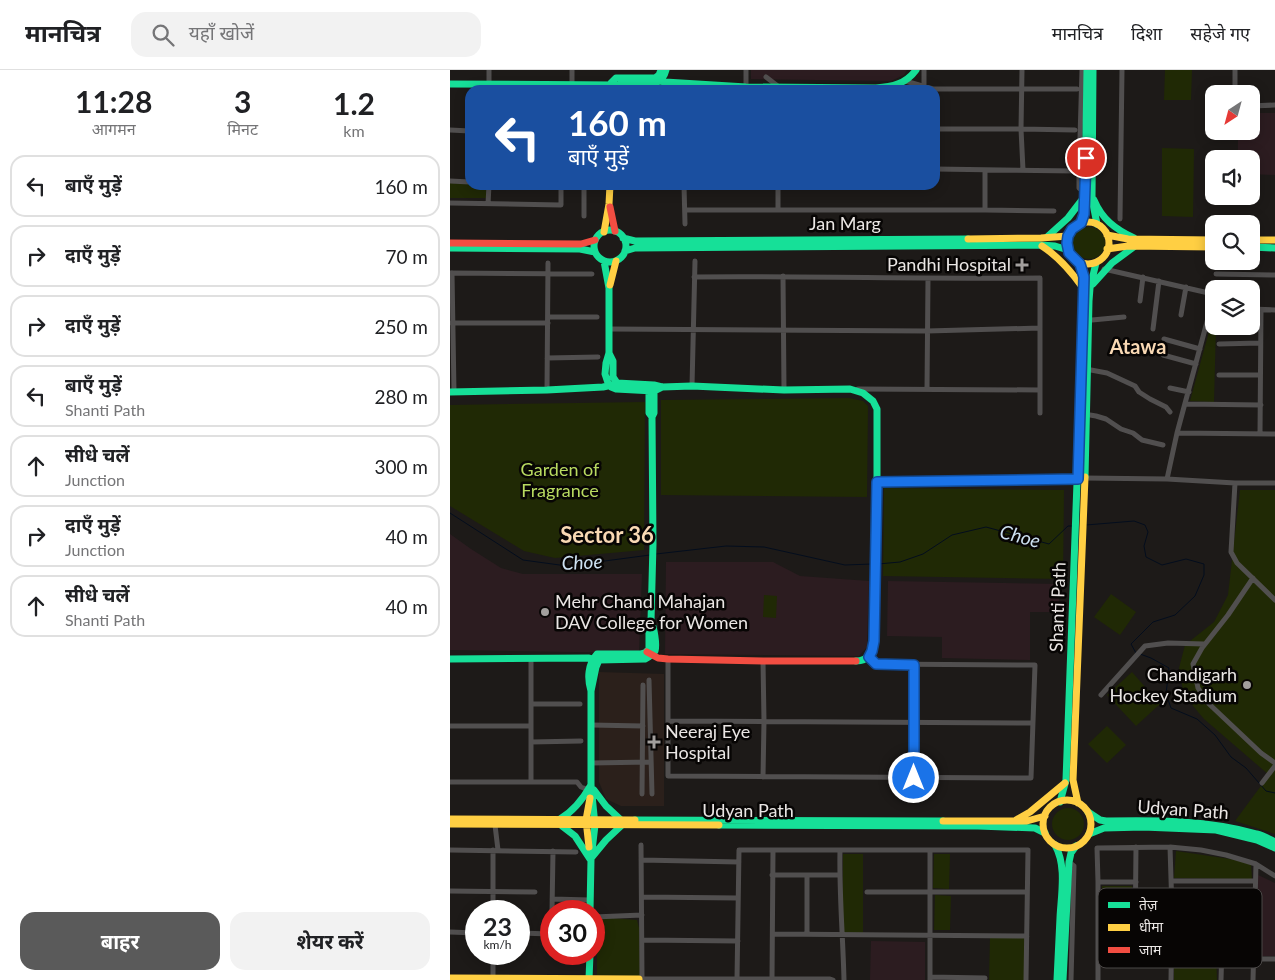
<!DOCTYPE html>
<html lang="hi">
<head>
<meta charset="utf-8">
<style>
	:root { --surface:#fff; --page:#f2f2f2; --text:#202124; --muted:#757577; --line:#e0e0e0; --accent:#5a5a5a }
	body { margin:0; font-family:Lato,"Noto Sans Devanagari",sans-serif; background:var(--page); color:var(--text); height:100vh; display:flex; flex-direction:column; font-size:19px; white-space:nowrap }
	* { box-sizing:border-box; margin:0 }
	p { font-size:16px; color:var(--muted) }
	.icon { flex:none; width:28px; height:28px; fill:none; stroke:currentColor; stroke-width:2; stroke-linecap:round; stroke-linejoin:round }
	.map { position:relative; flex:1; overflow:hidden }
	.panel { display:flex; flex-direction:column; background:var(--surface); width:450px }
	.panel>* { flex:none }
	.banner { position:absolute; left:15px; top:15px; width:475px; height:105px; border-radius:15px; box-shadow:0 2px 12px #0003; background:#1a4fa0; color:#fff; overflow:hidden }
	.needle { width:32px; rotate:216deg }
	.buttons { position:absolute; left:755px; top:15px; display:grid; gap:10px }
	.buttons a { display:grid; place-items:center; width:55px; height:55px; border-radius:10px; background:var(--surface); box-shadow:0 2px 12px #0003; font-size:25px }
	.speed { position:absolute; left:15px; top:830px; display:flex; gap:10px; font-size:25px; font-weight:700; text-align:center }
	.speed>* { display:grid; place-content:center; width:65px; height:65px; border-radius:50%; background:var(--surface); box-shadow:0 2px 12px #0003; line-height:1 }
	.speed small { font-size:12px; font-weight:400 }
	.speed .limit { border:8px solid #d22; background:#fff; color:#111 }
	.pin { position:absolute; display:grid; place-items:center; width:42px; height:42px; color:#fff; margin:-21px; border:2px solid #fff; border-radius:50%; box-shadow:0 1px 5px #0007 }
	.me { position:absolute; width:55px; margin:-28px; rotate:0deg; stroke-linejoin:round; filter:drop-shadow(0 0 4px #0008) }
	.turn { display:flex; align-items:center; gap:18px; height:105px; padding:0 20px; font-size:22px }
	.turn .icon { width:65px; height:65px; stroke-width:2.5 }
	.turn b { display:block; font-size:35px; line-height:42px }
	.eta { display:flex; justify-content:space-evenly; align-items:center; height:85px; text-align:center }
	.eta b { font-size:30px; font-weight:700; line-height:35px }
	.action { display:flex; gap:10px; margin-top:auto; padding:10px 20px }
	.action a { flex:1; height:58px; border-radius:15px; background:var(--accent); color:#fff; font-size:20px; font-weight:700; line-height:58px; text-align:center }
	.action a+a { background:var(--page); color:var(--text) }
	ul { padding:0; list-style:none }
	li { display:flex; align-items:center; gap:15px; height:62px; margin:0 10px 8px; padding:0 10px; border:2px solid var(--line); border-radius:15px }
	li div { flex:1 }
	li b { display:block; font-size:19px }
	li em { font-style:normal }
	header { display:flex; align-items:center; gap:30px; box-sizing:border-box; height:70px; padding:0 25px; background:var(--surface); border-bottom:1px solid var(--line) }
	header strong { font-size:24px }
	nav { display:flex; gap:28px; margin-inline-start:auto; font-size:18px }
	.search { width:350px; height:45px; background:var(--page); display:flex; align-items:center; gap:12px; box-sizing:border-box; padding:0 18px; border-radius:15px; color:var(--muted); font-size:19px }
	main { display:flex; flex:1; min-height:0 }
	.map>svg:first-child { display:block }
	.built { fill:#2b201b }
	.education { fill:#2c1c20 }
	.green { fill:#202905 }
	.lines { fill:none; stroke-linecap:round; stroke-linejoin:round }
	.stream { stroke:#030d1d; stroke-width:1 }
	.street { stroke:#514f4f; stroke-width:5 }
	.fast { stroke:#16e098; stroke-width:7 }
	.slow { stroke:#ffcf43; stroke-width:7 }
	.jam { stroke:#f24e42; stroke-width:7 }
	.route-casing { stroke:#114b97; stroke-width:12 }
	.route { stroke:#1a73e8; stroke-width:9 }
	.poi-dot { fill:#a29f9d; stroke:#070504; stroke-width:2 }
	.labels { text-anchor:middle; stroke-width:5; stroke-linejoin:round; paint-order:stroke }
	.street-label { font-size:18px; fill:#eae6e4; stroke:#070504 }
	.poi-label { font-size:18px; fill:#eae6e4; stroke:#070504; text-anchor:end }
	.park-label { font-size:18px; fill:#b8da60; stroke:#070504 }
	.water-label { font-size:19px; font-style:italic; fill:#cde1f1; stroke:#070504 }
	.quarter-label { font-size:20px; font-weight:bold; fill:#f9d9b4; stroke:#070504 }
	.district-label { font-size:22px; font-weight:bold; fill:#f9d9b4; stroke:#070504 }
	.key { fill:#070504; stroke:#4b4847; stroke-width:1 }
	.key-label { font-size:14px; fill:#eae6e4 }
</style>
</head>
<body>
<header>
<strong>मानचित्र</strong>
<div class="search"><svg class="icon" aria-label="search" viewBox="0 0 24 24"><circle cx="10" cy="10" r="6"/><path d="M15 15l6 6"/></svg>यहाँ खोजें</div>
<nav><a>मानचित्र</a><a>दिशा</a><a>सहेजे गए</a></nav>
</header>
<main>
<section class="panel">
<div class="eta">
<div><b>11:28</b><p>आगमन</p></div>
<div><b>3</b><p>मिनट</p></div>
<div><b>1.2</b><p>km</p></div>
</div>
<ul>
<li><svg class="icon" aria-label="left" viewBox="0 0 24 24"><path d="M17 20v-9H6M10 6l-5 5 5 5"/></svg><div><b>बाएँ मुड़ें</b></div><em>160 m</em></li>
<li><svg class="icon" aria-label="right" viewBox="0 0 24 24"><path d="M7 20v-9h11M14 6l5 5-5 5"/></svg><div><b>दाएँ मुड़ें</b></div><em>70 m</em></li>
<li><svg class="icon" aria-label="right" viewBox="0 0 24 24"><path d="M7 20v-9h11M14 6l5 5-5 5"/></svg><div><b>दाएँ मुड़ें</b></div><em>250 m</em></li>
<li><svg class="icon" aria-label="left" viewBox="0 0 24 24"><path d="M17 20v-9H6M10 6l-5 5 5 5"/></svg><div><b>बाएँ मुड़ें</b><p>Shanti Path</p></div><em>280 m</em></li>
<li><svg class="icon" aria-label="ahead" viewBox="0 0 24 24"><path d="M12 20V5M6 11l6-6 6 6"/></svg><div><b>सीधे चलें</b><p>Junction</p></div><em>300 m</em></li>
<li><svg class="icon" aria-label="right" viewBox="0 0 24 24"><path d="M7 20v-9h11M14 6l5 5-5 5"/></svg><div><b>दाएँ मुड़ें</b><p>Junction</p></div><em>40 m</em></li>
<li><svg class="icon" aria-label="ahead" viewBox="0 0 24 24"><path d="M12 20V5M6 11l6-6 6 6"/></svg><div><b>सीधे चलें</b><p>Shanti Path</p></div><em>40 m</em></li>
</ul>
<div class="action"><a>बाहर</a><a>शेयर करें</a></div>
</section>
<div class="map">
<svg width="825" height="910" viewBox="0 0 825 910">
	<rect width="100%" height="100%" fill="#1d1a18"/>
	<!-- built -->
	<path class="built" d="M149,602L214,604V736H171L156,729L149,712Z"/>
	<!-- education -->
	<path class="education" d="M301,0H457L454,5L441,11L301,9Z
		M801,43H825V105L801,104V89H788V61H801Z
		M0,464L21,479L51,498L73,504H192L189,583L0,580Z
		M216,492H323L350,506L419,511L417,577L409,586L215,584Z
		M438,511L609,514V542H580V590L492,588V567L437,566Z
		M808,805L825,813V886H806Z
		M421,871L475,872V910H420Z"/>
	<!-- green -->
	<path class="green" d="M715,0H742L741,30H714Z
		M712,78L744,79L743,147L712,146Z
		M0,113L36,115V128H0Z
		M623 173a16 16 0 1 1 32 0a16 16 0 1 1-32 0Z
		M763,247H764V256H766L764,332L740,331Z
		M399,328L413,331L418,336L417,427L211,425V330Z
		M195,332L194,480L105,488L74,481L0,436V335Z
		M434,418L614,420L613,509L433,506Z
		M790,420H825V764L785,751L819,705L754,649L743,636L733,620L729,598L735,575L764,552L778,525Z
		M661,524L686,542L670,565L644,547Z
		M314,525L327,526L326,548L313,547Z
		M682,602L710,634L686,656L657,625Z
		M657,656L676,675L657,693L638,674Z
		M602 754a16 16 0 1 1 32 0a16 16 0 1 1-32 0Z
		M726,781L780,789L801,794L802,809L724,808Z
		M393,784H413V863L392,862Z
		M484,784H500L499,819L483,818Z
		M652,816H682V876H651Z
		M485,825L501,826L500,860H484Z
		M147,847L187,850L189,858L190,906L147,905Z
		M540,867L576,868L574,910H539Z
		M724,884H766L767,910H724Z"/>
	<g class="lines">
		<!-- stream -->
		<path class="stream" d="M0,443L73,490L117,496L200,485
			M636,455L684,451L695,455L698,462L694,476L696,487L712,495L736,489L754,494V505L745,526L725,545L703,552L681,574L686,583
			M206,484L276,476L314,477L395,495L422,494
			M428,494L450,492L473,484L502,465L536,457L599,474L618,456H623
			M690,584L701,588L719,598L716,624L721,638L747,649L765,665L781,687L796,698L816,721L825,723"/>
		<!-- street -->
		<path class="street" d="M572,0L571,59L573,100
			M632,0L629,102V118L635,123
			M316,7L329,17
			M455,11L483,19H627
			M122,14V0
			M474,16V0
			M296,17V0
			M39,20V0
			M785,24V0
			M801,36L825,35
			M485,59H571L625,60
			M0,60L20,61
			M485,99L626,101
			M0,111L20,112
			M234,115L235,154
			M328,115V140
			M0,133L111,135V115
			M38,134L39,115
			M235,140H535L604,141
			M535,140V100
			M134,146V115
			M670,149L672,0
			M654,199L763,224L761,237L727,363L717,409
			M0,203L142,204
			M2,203L4,322
			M766,204L825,205
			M333,206L334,320
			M244,207C359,206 474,209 590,208V343
			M690,231L693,207
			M801,239L825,240
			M731,245L736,217
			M98,247H147
			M642,250L674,247
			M1,253H98
			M159,259L477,261L590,258
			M703,259L709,211
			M714,269L750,279
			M769,274L810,273
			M713,285L746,294
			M97,288L148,287
			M641,300L657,303L685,316L689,322L700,329L716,337L720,342
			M769,305H810
			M242,316L245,191
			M720,318L739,322
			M408,319L590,320
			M477,319L478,209
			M97,320L98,193
			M736,334L811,335
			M640,345L646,346L656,349L671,359L683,363L692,370L713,375
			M727,363L825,364
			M810,364L811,240
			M635,408L717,409L785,413H825
			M785,413L781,482L787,493L825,530
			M803,508L778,545L752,578L743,594L748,618L757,632L811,683L825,693
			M218,589V706L581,708L585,595L426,594L419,587
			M313,591L314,651L313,707
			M464,595V708
			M199,610L202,724
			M651,625L695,576L718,573L754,574
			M81,634H130
			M219,651L583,653
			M141,655L193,656
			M0,656H81
			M81,672L131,671
			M141,693L200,692
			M0,712H127L131,717L139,720
			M81,712V588
			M812,713L825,696
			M192,724L193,615
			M45,755L48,780
			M191,775L192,909
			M720,777L722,840L721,910
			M0,780L126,782
			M43,780V841
			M390,780C389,823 393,867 394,910
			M191,790L289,792
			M619,792L624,796L621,910
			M322,805H390
			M357,805V864
			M721,811H805
			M648,812H686
			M0,821L85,822
			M417,822H577
			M192,827L288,828
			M102,829L140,830
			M722,840L804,841
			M102,841L103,781
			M144,847L192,845
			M0,862L26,863
			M69,863L101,864
			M323,864L577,866
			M192,870L288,871
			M648,878H772
			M685,878L686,777
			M43,884V909
			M804,889H825
			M480,907L535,908
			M189,909H380L383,910
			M287,909L289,780H578L576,910
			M322,909L323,780
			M480,910V780
			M648,910V812L647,778L720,777L751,780L776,785L806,794L825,806
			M771,910L773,841
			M803,910L806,794"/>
		<!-- fast -->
		<path class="fast" d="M643,0L642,129L647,154
			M207,7L210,11L215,12L296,17L426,18C442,17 456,14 466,0
			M0,14L167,15
			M157,20L161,13L166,8H205L209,5L211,0
			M164,20C175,1 209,29 216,0
			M644,130C652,149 665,159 684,168
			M631,153L634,144L635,129L637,0
			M144 176a16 16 0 1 1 32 0a16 16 0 1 1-32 0Z
			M597,167L618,148L635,126
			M173,168L185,171L518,169
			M801,177L825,178
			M0,178L130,179L145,182
			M175,181L185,178L590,175L605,176L618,180
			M154,191L159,218V283L156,293L155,304L158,313L161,317L166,319L204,321L212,317
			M643,214L662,193L685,176
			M159,283L163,291V307L167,313L204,315L212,317L242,316L334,320L400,319L413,323L423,331L427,339V412L424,571C422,582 419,591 406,591
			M0,322L97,320L153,317L162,315
			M202,347L204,343V318
			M635,407L639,231L640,218L646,193
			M0,589L139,588L147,591
			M141,621L146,597L149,590L195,589C199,587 203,585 205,581C207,574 204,558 201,551
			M144,720L156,736L171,750
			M610,732L616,710L634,223V207L630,194
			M638,742L650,750L656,751C706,750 759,750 807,764C813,765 819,769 825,772
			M110,749C124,741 133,729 141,715
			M185,750L493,751
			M269,755L528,756L585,758L595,763
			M112,756L125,766L140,789
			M639,764L654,758L693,757L766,760L807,770L825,778
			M605,775C617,796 611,825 610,848C609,868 608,889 607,910
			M142,787L156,770L172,755
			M140,841L141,789L145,755L141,715V621C137,608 138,594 147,584H191L195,583L199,579V557L201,551L203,474L202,347L199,343V315
			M139,909L140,884
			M613,910L619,792L621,783L626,776"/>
		<!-- slow -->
		<path class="slow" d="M617 173a21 21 0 1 1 42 0a21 21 0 1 1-42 0Z
			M154,162L159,134L160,115
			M657,165L678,169L764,170
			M518,169L591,168L618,166
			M801,170H825
			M592,176C609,187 621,201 633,218
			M657,179L678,176L764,177
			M160,215L166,191
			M593 754a24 24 0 1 1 48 0a24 24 0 1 1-48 0Z
			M628,733L623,710L635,407
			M0,749L185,750
			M566,750L580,742L615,713
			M493,751H577L595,746
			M0,754L269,755
			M139,777L136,750L140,728
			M0,908L189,909V910"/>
		<!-- jam -->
		<path class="jam" d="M160,137L165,161
			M0,173L131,174L145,170
			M427,412L628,409
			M197,582L208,588L218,589L313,591H406"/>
	</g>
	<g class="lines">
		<defs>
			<path id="route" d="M464,708V595L426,594L419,587L422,581L424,571L427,412L628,409L634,207L630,194L619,183L617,173L618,166L622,159L631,153L634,144L636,88"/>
		</defs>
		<!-- route casing -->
		<use href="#route" class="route-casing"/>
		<!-- route -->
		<use href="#route" class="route"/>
	</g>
	<!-- markers -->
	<g class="poi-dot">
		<path d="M569.5 187.5h5v5h5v5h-5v5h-5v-5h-5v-5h5z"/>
		<circle cx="95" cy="542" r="5"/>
		<circle cx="797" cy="615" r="5"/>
		<path d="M201.5 664.5h5v5h5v5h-5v5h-5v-5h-5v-5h5z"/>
	</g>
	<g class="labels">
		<!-- street labels -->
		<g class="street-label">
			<text x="395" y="160">Jan Marg</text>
			<text transform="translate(608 537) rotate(-88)" y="6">Shanti Path</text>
			<text transform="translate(733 740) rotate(4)" y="6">Udyan Path</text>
			<text x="298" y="747">Udyan Path</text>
		</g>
		<!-- poi labels -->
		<g class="poi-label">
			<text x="561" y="201">Pandhi Hospital</text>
			<text x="105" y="538" text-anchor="start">Mehr Chand Mahajan<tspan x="105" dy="21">DAV College for Women</tspan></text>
			<text x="787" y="611">Chandigarh<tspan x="787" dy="21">Hockey Stadium</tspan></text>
			<text x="215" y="668" text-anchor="start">Neeraj Eye<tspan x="215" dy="21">Hospital</tspan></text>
		</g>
		<!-- park labels -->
		<g class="park-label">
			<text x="110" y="406">Garden of<tspan x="110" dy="21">Fragrance</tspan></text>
		</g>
		<!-- water labels -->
		<g class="water-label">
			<text transform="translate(570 466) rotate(15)" y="7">Choe</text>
			<text transform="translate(132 492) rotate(-3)" y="7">Choe</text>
		</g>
		<!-- quarter labels -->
		<g class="quarter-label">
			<text x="688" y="284">Atawa</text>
		</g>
		<!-- district labels -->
		<g class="district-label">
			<text x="157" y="473">Sector 36</text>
		</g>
	</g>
	<!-- legend -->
	<rect x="648" y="818" width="164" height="80" rx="8" class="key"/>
	<rect x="658" y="832" width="22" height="6" fill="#16e098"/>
	<rect x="658" y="854" width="22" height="7" fill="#ffcf43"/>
	<rect x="658" y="877" width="22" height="6" fill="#f24e42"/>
	<g class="key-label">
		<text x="689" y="840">तेज़</text>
		<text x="689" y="862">धीमा</text>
		<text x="689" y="885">जाम</text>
	</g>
</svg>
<div class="buttons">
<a><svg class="needle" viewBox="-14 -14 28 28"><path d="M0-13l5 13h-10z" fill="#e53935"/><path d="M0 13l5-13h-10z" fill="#757577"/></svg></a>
<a><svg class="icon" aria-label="sound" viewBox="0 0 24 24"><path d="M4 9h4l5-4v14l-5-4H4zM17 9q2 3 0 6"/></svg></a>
<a><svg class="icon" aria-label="search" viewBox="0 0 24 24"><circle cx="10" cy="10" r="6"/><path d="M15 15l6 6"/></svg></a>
<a><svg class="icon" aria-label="layers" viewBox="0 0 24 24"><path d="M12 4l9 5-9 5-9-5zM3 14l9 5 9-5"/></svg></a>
</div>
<div class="speed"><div>23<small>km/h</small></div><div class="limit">30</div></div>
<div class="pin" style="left:636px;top:88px;background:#d93025"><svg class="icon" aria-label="arrive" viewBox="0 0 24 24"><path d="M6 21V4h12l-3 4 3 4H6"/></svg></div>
<svg class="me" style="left:464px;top:708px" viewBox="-20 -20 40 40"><circle r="17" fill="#1a73e8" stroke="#fff" stroke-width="3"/><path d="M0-11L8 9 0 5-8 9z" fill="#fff"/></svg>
<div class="banner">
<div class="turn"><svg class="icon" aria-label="left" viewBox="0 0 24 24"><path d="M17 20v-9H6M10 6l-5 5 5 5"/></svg><div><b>160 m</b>बाएँ मुड़ें</div></div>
</div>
</div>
</main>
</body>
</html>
